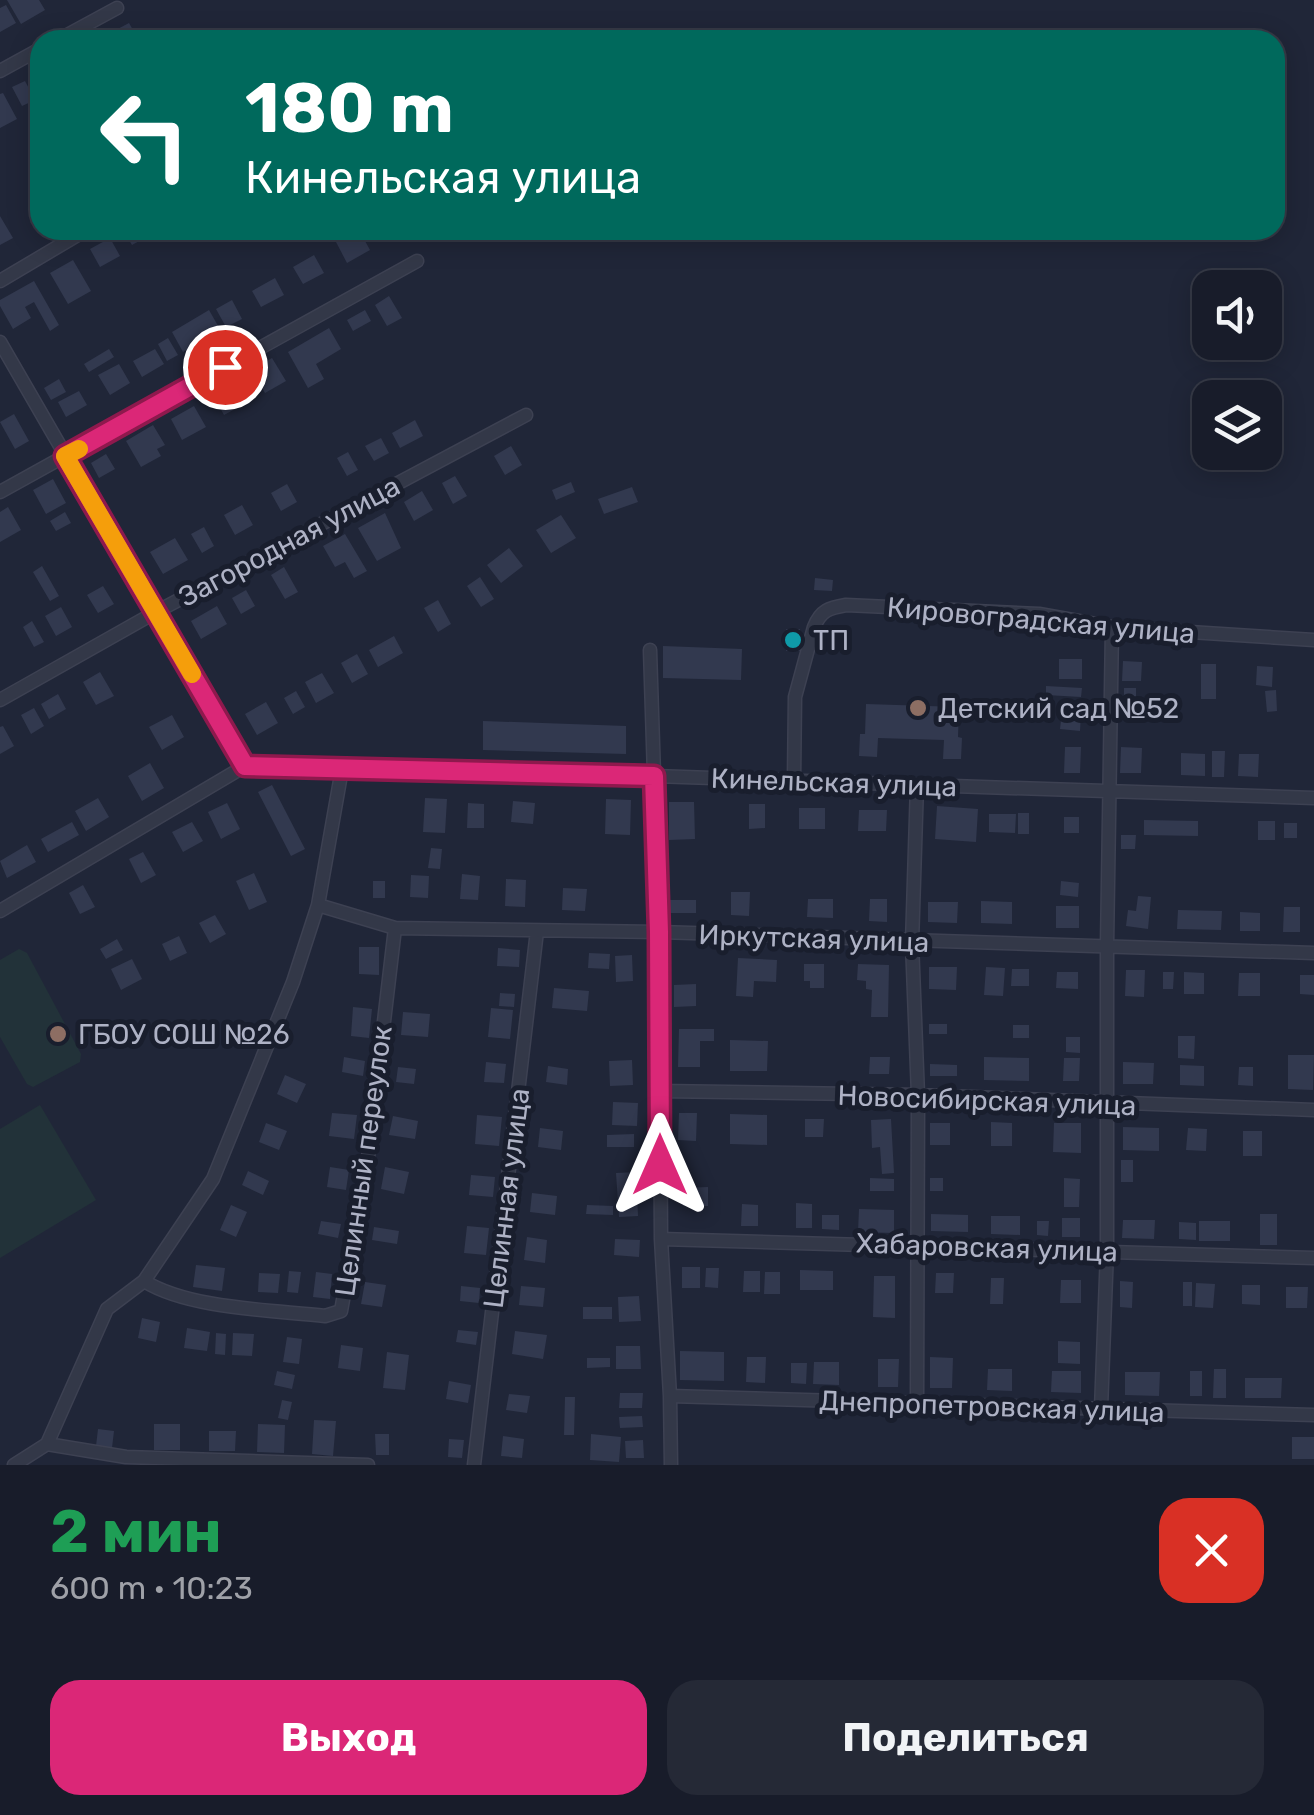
<!DOCTYPE html>
<html lang="ru">
<head>
<meta charset="utf-8">
<style>
	:root { --surface:#181c2a; --page:#252936; --text:#f1f3f6; --muted:#9fa1a8; --line:#363a47; --accent:#db2777 }
	body { margin:0; font-family:Rubik,sans-serif; background:var(--page); color:var(--text); height:100vh; display:flex; flex-direction:column; font-size:38px; white-space:nowrap }
	* { box-sizing:border-box; margin:0 }
	p { font-size:32px; color:var(--muted) }
	.icon { flex:none; width:55px; height:55px; fill:none; stroke:currentColor; stroke-width:2; stroke-linecap:round; stroke-linejoin:round }
	.map { position:relative; height:1465px; overflow:hidden }
	.details { display:flex; flex-direction:column; background:var(--surface); flex:1 }
	.details>* { flex:none }
	.guide { position:absolute; left:30px; top:30px; width:1255px; height:210px; border-radius:30px; box-shadow:0 5px 25px #0003,0 0 0 2px var(--line); background:#00695c; color:#fff; overflow:hidden }
	.tools { position:absolute; left:1192px; top:270px; display:grid; gap:20px }
	.tools a { display:grid; place-items:center; width:90px; height:90px; border-radius:20px; background:var(--surface); box-shadow:0 5px 25px #0003,0 0 0 2px var(--line); font-size:50px }
	.pin { position:absolute; display:grid; place-items:center; width:85px; height:85px; color:#fff; margin:-42px; border:5px solid #fff; border-radius:50%; box-shadow:0 2px 10px #0007 }
	.me { position:absolute; width:110px; margin:-55px; rotate:0deg; stroke-linejoin:round; filter:drop-shadow(0 0 8px #0008) }
	.turn { display:flex; align-items:center; gap:35px; height:210px; padding:0 50px; font-size:45px }
	.turn .icon { width:130px; height:130px; stroke-width:2.5 }
	.turn b { display:block; font-size:70px; line-height:85px }
	.round { display:grid; place-items:center; flex:none; width:105px; height:105px; border-radius:30px; background:var(--page) }
	.head { display:flex; align-items:center; justify-content:space-between; height:170px; padding:0 50px }
	h1 { font-size:60px; font-weight:700; line-height:75px; color:#1e9e55 }
	.action { display:flex; gap:20px; margin-top:auto; padding:20px 50px }
	.action a { flex:1; height:115px; border-radius:30px; background:var(--accent); color:#fff; font-size:40px; font-weight:700; line-height:115px; text-align:center }
	.action a+a { background:var(--page); color:var(--text) }
	.map>svg:first-child { display:block }
	.park { fill:#223239 }
	.building { fill:#32394f }
	.lines { fill:none; stroke-linecap:round; stroke-linejoin:round }
	.minor-casing { stroke:#3d4152; stroke-width:15 }
	.minor { stroke:#333848; stroke-width:12 }
	.route-casing { stroke:#8e194d; stroke-width:25 }
	.route { stroke:#db2777; stroke-width:18 }
	.slow { stroke:#f59e0b; stroke-width:18 }
	.culture-dot { fill:#0f9aa8; stroke:#191e2d; stroke-width:4 }
	.education-dot { fill:#8d6e63; stroke:#191e2d; stroke-width:4 }
	.labels { text-anchor:middle; stroke-width:10; stroke-linejoin:round; paint-order:stroke }
	.street-label { font-size:28px; fill:#aeb2c5; stroke:#191e2d }
	.poi-label { font-size:28px; fill:#aeb2c5; stroke:#191e2d; text-anchor:start }
</style>
</head>
<body>
<div class="map">
<svg width="1314" height="1465" viewBox="0 0 1314 1465">
	<rect width="100%" height="100%" fill="#202638"/>
	<!-- park -->
	<path class="park" d="M19,949L27,953L81,1054L80,1062L33,1087L27,1084L0,1037V960Z
		M40,1105L96,1200L0,1258V1129Z"/>
	<!-- building -->
	<path class="building" d="M7,0H39L45,10L21,24Z
		M6,5L16,23L0,32V8Z
		M129,23L137,37L117,40L112,32Z
		M25,81L35,100L22,106L12,87Z
		M3,93L17,119L0,128V94Z
		M0,216L13,238L0,245Z
		M123,230H147L150,235L132,245Z
		M359,230L370,250L347,263L336,242Z
		M110,238L120,256L100,267L90,249Z
		M314,255L324,273L303,284L293,267Z
		M73,260L91,291L68,304L50,273Z
		M275,278L284,295L261,307L252,291Z
		M34,281L59,325L50,331L34,302L25,307L31,318L13,329L0,306V300Z
		M389,296L402,318L387,326L375,305Z
		M232,300L242,319L226,327L216,309Z
		M209,310L221,331L183,352L172,332Z
		M365,310L371,321L353,331L347,320Z
		M329,328L341,349L316,364L324,379L308,388L288,352Z
		M168,338L178,355L167,361L158,344Z
		M109,349L114,357L89,372L84,364Z
		M155,349L164,364L142,377L133,361Z
		M272,358L286,381L265,393L251,370Z
		M119,364L130,383L110,395L98,375Z
		M59,379L66,392L51,400L44,388Z
		M233,383L244,404L224,415L213,395Z
		M79,391L87,405L66,417L58,402Z
		M194,406L206,427L182,440L171,419Z
		M14,414L29,441L15,449L0,422Z
		M415,420L423,436L400,448L392,433Z
		M153,425L165,445L157,449L161,456L141,467L126,441Z
		M381,438L389,453L374,461L365,446Z
		M511,446L522,465L505,475L494,456Z
		M348,452L358,470L347,476L337,458Z
		M106,454L115,469L99,478L91,463Z
		M455,476L467,496L453,504L442,483Z
		M53,479L66,503L46,514L33,490Z
		M571,482L575,492L556,500L552,490Z
		M287,484L297,502L281,511L271,493Z
		M632,487L638,502L604,514L598,499Z
		M422,491L433,510L414,521L404,502Z
		M242,505L253,525L235,535L224,515Z
		M8,507L21,530L0,542V512Z
		M65,512L71,523L56,531L50,521Z
		M385,513L401,548L377,561L358,528Z
		M561,515L576,538L551,553L536,530Z
		M204,527L214,546L202,553L191,534Z
		M345,534L367,571L354,578L345,562L335,567L323,546Z
		M175,538L188,560L163,574L150,552Z
		M509,548L523,566L501,583L487,565Z
		M42,566L59,596L50,601L33,572Z
		M284,567L298,592L285,599L271,575Z
		M480,577L494,599L481,607L467,586Z
		M815,578L833,580L832,591L814,590Z
		M103,586L114,604L98,613L87,595Z
		M246,590L255,606L241,614L232,598Z
		M438,600L451,624L438,632L424,608Z
		M217,606L227,624L201,639L191,621Z
		M61,607L72,627L56,636L45,616Z
		M32,621L44,642L34,647L23,627Z
		M786,629H800V651H786Z
		M394,636L403,653L378,667L369,650Z
		M663,646L742,649L741,680L663,678Z
		M357,654L368,674L352,683L341,663Z
		M1059,659H1082V679H1059Z
		M1123,661L1142,662L1141,681H1122Z
		M1201,664H1216V699H1201Z
		M1257,666L1273,667L1272,687L1256,685Z
		M100,672L114,696L96,705L83,682Z
		M322,673L334,693L316,703L305,682Z
		M1046,686L1082,688L1081,697L1046,695Z
		M1124,688H1136V704H1124Z
		M1276,690L1277,711L1267,712L1265,691Z
		M296,691L305,707L293,714L284,698Z
		M58,694L66,709L49,719L41,704Z
		M266,702L278,723L257,735L245,714Z
		M866,704L959,707L958,737L962,738L961,759H943L944,740L878,738L877,757L859,756L860,734H865Z
		M34,708L44,726L31,734L21,715Z
		M1062,712L1081,713L1080,731L1060,729Z
		M172,715L184,737L162,750L149,727Z
		M483,721L626,726V754L483,750Z
		M3,726L14,746L0,754V727Z
		M1065,747H1081L1080,773H1064Z
		M1121,747L1142,748L1141,773H1120Z
		M1212,751H1225L1224,777H1212Z
		M1181,753L1205,754V776L1181,775Z
		M1239,754H1259L1258,777L1238,776Z
		M150,763L164,788L142,801L128,776Z
		M272,785L305,849L291,856L258,792Z
		M98,798L109,817L86,831L75,811Z
		M425,798L447,799L445,833L423,832Z
		M606,799L631,800L630,835L605,834Z
		M513,801L535,803L533,824L511,822Z
		M669,802H694L695,839L669,840Z
		M227,803L240,829L221,839L208,812Z
		M468,803L484,804V828H467Z
		M749,804H765V828L749,829Z
		M937,806L978,809L976,842L935,839Z
		M799,808H825V829H799Z
		M859,810H887L886,831H858Z
		M1018,813H1029V834H1018Z
		M989,814H1016L1015,833L989,832Z
		M1064,817H1079V833H1064Z
		M1144,820L1198,821V836L1144,835Z
		M1258,821H1275V840H1258Z
		M72,822L79,835L48,852L41,839Z
		M192,822L203,841L183,852L172,832Z
		M1284,823H1297V838H1284Z
		M1121,835H1136L1135,849H1121Z
		M27,845L36,862L7,878L0,861Z
		M431,848L442,849L440,869L428,868Z
		M143,852L156,875L141,883L129,859Z
		M254,873L267,902L249,910L236,881Z
		M462,874L480,876L478,900L460,899Z
		M411,875L429,876L428,898L410,897Z
		M506,879L526,880L525,907L505,906Z
		M373,881H385V898H373Z
		M1061,881L1079,883L1078,897L1060,895Z
		M83,885L95,907L80,914L69,893Z
		M563,888L587,889L585,911L562,910Z
		M731,892H750L749,916L731,915Z
		M1138,896L1151,897L1148,929L1126,926L1128,910L1136,911Z
		M808,899H833V918L807,917Z
		M870,899H887V922L869,921Z
		M670,900H696V913H670Z
		M981,901L1012,902V924L981,923Z
		M928,902H958L957,923L928,922Z
		M1056,906H1079V928H1056Z
		M1284,907H1300V932H1283Z
		M1178,910L1222,911L1221,930L1177,929Z
		M1240,912L1260,913V931H1240Z
		M215,915L226,934L210,943L199,923Z
		M179,936L187,953L170,961L162,944Z
		M117,939L123,950L106,959L100,949Z
		M359,947H379V975L359,974Z
		M498,948L520,950L519,967L497,966Z
		M589,953L610,954L609,969L588,968Z
		M632,955L633,981L616,982L615,956Z
		M738,958L777,960L776,982L754,981L753,997L736,996Z
		M132,959L142,979L121,990L111,969Z
		M804,964H824V988H810V981H804Z
		M858,964L889,965L888,1017H871L872,990L866,989V981L857,980Z
		M929,967H957L956,990L929,989Z
		M986,967L1005,968L1003,996L984,995Z
		M1012,969H1029V986H1011Z
		M1126,970H1145L1144,997L1125,996Z
		M1057,972H1078V989L1056,988Z
		M1163,972H1174L1173,989H1163Z
		M1184,972L1204,973V994H1184Z
		M1239,973H1260V996H1238Z
		M1300,975H1314V995L1300,994Z
		M696,984V1006L674,1007V985Z
		M554,988L589,991L587,1011L552,1008Z
		M500,993L515,994L514,1007L499,1006Z
		M353,1007L372,1009L369,1038L351,1036Z
		M491,1008L513,1010L510,1039L488,1037Z
		M403,1012L430,1014L428,1037L401,1035Z
		M929,1024H947V1034H929Z
		M1013,1025H1029V1038H1013Z
		M679,1029H714V1041H700V1067H678Z
		M1178,1036H1195L1194,1059L1178,1058Z
		M1066,1037H1080V1053L1066,1052Z
		M730,1040L768,1041L767,1071H730Z
		M1288,1055H1314L1313,1090L1288,1089Z
		M344,1057L365,1061L363,1076L342,1072Z
		M870,1057H890L889,1074H869Z
		M984,1057L1029,1058V1081L984,1080Z
		M1064,1058H1080L1079,1081H1063Z
		M632,1060L633,1085L610,1086L609,1061Z
		M486,1062L506,1064L504,1083L484,1082Z
		M1123,1062L1154,1063L1153,1084H1123Z
		M930,1064L957,1065V1076H930Z
		M1180,1065L1204,1066V1086L1180,1085Z
		M548,1066L568,1069L567,1085L546,1082Z
		M398,1067L416,1069L414,1084L396,1082Z
		M1239,1067H1253V1086L1238,1085Z
		M285,1075L306,1084L297,1103L277,1094Z
		M613,1102L638,1103L637,1126L612,1125Z
		M332,1113L357,1115L354,1139L329,1136Z
		M679,1113H697L696,1141L678,1140Z
		M730,1114L767,1115V1145L730,1144Z
		M477,1115L502,1117L499,1146L475,1144Z
		M393,1116L418,1121L415,1139L389,1135Z
		M805,1119H824L823,1137H805Z
		M891,1119L894,1173L882,1174L880,1147L872,1148L871,1120Z
		M991,1122L1012,1123V1146H991Z
		M266,1123L287,1131L279,1150L259,1142Z
		M930,1123H950V1145H930Z
		M1054,1123H1081V1153L1053,1152Z
		M1123,1127L1159,1128V1151L1123,1150Z
		M540,1128L563,1131L561,1150L538,1147Z
		M1188,1128L1207,1129L1206,1151L1186,1150Z
		M1243,1131H1262V1156H1243Z
		M634,1134V1147H607V1135Z
		M1121,1160H1133V1182H1121Z
		M330,1167L349,1170L346,1190L327,1187Z
		M385,1167L409,1172L404,1194L381,1189Z
		M248,1171L269,1181L263,1195L242,1185Z
		M636,1172L638,1216L619,1217L616,1173Z
		M471,1175L495,1177L493,1197L469,1195Z
		M870,1178L894,1179V1191H870Z
		M930,1178H943V1191H930Z
		M1064,1178L1080,1179L1079,1207H1064Z
		M708,1187V1206H683V1188Z
		M532,1193L557,1196L555,1215L530,1212Z
		M796,1203L812,1204V1228H796Z
		M742,1204L758,1205V1226H741Z
		M231,1205L247,1212L236,1237L220,1230Z
		M587,1205L613,1206V1215L586,1214Z
		M859,1209L894,1210V1233L858,1232Z
		M931,1214L968,1215V1232L931,1231Z
		M1260,1214H1277V1245H1260Z
		M822,1215H839V1230L822,1229Z
		M991,1216H1020V1235L991,1234Z
		M1062,1218H1080V1237H1062Z
		M1123,1220H1155L1154,1239L1122,1238Z
		M321,1221L341,1224L338,1238L318,1234Z
		M1037,1221H1049L1048,1236L1037,1235Z
		M1199,1221H1230V1241H1199Z
		M1179,1222L1196,1223V1240L1179,1239Z
		M467,1226L489,1228L486,1255L464,1253Z
		M374,1227L399,1231L397,1244L372,1240Z
		M527,1237L547,1240L545,1263L524,1260Z
		M615,1239L640,1240L639,1257L614,1255Z
		M196,1265L225,1268L222,1291L193,1287Z
		M682,1267H700V1288H682Z
		M706,1268H719L718,1288L705,1287Z
		M800,1270L833,1271V1290H800Z
		M289,1271L301,1272L298,1293L287,1292Z
		M744,1271H760V1292H743Z
		M316,1272L332,1274L330,1299L313,1297Z
		M765,1272H780V1294H764Z
		M259,1273L280,1274L278,1293L258,1292Z
		M936,1273H954L953,1293H935Z
		M874,1276H895V1318L873,1317Z
		M991,1278H1004L1003,1304H990Z
		M1061,1280H1081V1303H1060Z
		M1120,1281L1133,1282L1132,1308L1120,1307Z
		M365,1282L386,1285L382,1307L361,1304Z
		M1183,1282H1192V1306H1183Z
		M1196,1283L1215,1284L1213,1308L1195,1307Z
		M1242,1285H1260V1305L1242,1304Z
		M461,1286L480,1288L479,1303L460,1301Z
		M521,1286L545,1288L543,1307L519,1305Z
		M1286,1287H1308L1307,1308H1286Z
		M639,1296L641,1321L619,1322L618,1297Z
		M583,1307H612V1319H583Z
		M142,1318L160,1322L156,1342L138,1338Z
		M187,1328L210,1332L207,1351L184,1348Z
		M458,1330L478,1332L476,1345L456,1342Z
		M515,1331L547,1335L543,1359L512,1354Z
		M216,1333L226,1334L225,1355L215,1354Z
		M233,1333L254,1334L252,1356L232,1355Z
		M287,1337L302,1339L299,1364L283,1362Z
		M1058,1341L1080,1342V1364L1058,1363Z
		M341,1345L363,1348L360,1371L338,1368Z
		M616,1346H640L641,1369H616Z
		M680,1351L724,1352V1381L680,1380Z
		M387,1352L409,1355L405,1390L383,1388Z
		M747,1357H766L765,1383L746,1382Z
		M930,1357L953,1358L952,1388H930Z
		M587,1358H610V1367L587,1368Z
		M878,1359H899L898,1387H878Z
		M814,1362H839V1385L813,1384Z
		M791,1363H807L806,1384L791,1383Z
		M988,1369H1012V1391L987,1390Z
		M1214,1369H1226V1398H1213Z
		M277,1371L295,1375L292,1389L274,1385Z
		M1052,1371H1081V1393L1051,1392Z
		M1190,1371H1202V1396H1190Z
		M1125,1372H1160L1159,1396L1125,1395Z
		M1245,1378H1282L1281,1398H1245Z
		M449,1381L471,1385L468,1403L446,1399Z
		M620,1393H643L642,1408H619Z
		M509,1394L530,1396L527,1413L506,1410Z
		M565,1397H575L574,1435H564Z
		M282,1400L292,1402L288,1420L278,1418Z
		M642,1416L643,1427L620,1428L619,1417Z
		M314,1420L336,1421L333,1456L312,1454Z
		M154,1424H180V1450H154Z
		M258,1424L285,1425L284,1453L257,1452Z
		M98,1429L114,1431L112,1448L96,1446Z
		M209,1431H236L235,1451H209Z
		M375,1434H389V1455H376Z
		M591,1434L621,1437L619,1462L590,1460Z
		M503,1436L524,1439L522,1458L501,1456Z
		M1292,1437H1314V1459H1292Z
		M449,1439L464,1440L462,1458L448,1457Z
		M643,1440L644,1458H626L625,1441Z"/>
	<g class="lines">
		<defs>
			<path id="minor" d="M58,40L117,8
				M0,71L40,49
				M0,281L86,230
				M0,342L245,766
				M0,492L417,261
				M650,650L659,932L661,1239L670,1396L671,1465
				M0,700L156,612L526,415
				M245,766L654,776L1314,798
				M794,781L795,697L814,627C821,610 829,608 846,605L1039,614L1112,627L1314,640
				M318,905L395,928L659,932L1314,953
				M0,911L245,766
				M659,1091L918,1095L1314,1110
				M661,1239L1314,1258
				M144,1281C189,1309 272,1310 325,1316L341,1311L367,1166L395,928
				M670,1396L1314,1415
				M917,1405L918,1095L912,943L917,785
				M1101,1409L1107,1251V946L1112,627
				M47,1444L107,1309L144,1281L213,1179L293,982L318,905L342,769
				M14,1465L47,1444L126,1457L368,1465
				M474,1465L537,931"/>
		</defs>
		<!-- minor casing -->
		<use href="#minor" class="minor-casing"/>
		<!-- minor -->
		<use href="#minor" class="minor"/>
	</g>
	<g class="lines">
		<defs>
			<path id="route" d="M225,367L65,456L245,766L654,776L659,932L660,1165"/>
		</defs>
		<!-- route casing -->
		<use href="#route" class="route-casing"/>
		<!-- route -->
		<use href="#route" class="route"/>
		<!-- slow -->
		<path class="slow" d="M79,449L65,456L192,674"/>
	</g>
	<!-- markers -->
	<circle class="culture-dot" cx="793" cy="640" r="10"/>
	<g class="education-dot">
		<circle cx="918" cy="708" r="10"/>
		<circle cx="58" cy="1034" r="10"/>
	</g>
	<g class="labels">
		<!-- street labels -->
		<g class="street-label">
			<text transform="translate(289 541) rotate(-28)" y="10">Загородная улица</text>
			<text transform="translate(1041 620) rotate(5)" y="10">Кировоградская улица</text>
			<text transform="translate(834 782) rotate(2)" y="10">Кинельская улица</text>
			<text transform="translate(814 938) rotate(2)" y="10">Иркутская улица</text>
			<text transform="translate(987 1100) rotate(2)" y="10">Новосибирская улица</text>
			<text transform="translate(363 1161) rotate(-82)" y="10">Целинный переулок</text>
			<text transform="translate(506 1198) rotate(-83)" y="10">Целинная улица</text>
			<text transform="translate(987 1247) rotate(2)" y="10">Хабаровская улица</text>
			<text transform="translate(992 1406) rotate(2)" y="10">Днепропетровская улица</text>
		</g>
		<!-- poi labels -->
		<g class="poi-label">
			<text x="813" y="650">ТП</text>
			<text x="938" y="718">Детский сад №52</text>
			<text x="78" y="1044">ГБОУ СОШ №26</text>
		</g>
	</g>
</svg>
<div class="tools">
<a><svg class="icon" aria-label="sound" viewBox="0 0 24 24"><path d="M4 9h4l5-4v14l-5-4H4zM17 9q2 3 0 6"/></svg></a>
<a><svg class="icon" aria-label="layers" viewBox="0 0 24 24"><path d="M12 4l9 5-9 5-9-5zM3 14l9 5 9-5"/></svg></a>
</div>
<div class="pin" style="left:225px;top:367px;background:#d93025"><svg class="icon" aria-label="arrive" viewBox="0 0 24 24"><path d="M6 21V4h12l-3 4 3 4H6"/></svg></div>
<svg class="me" style="left:660px;top:1165px" viewBox="-20 -20 40 40"><path d="M0-17L14 15 0 8-14 15z" fill="#db2777" stroke="#fff" stroke-width="4"/></svg>
<div class="guide">
<div class="turn"><svg class="icon" aria-label="left" viewBox="0 0 24 24"><path d="M17 20v-9H6M10 6l-5 5 5 5"/></svg><div><b>180 m</b>Кинельская улица</div></div>
</div>
</div>
<section class="details">
<div class="head"><div><h1>2 мин</h1><p>600 m · 10:23</p></div><a class="round" style="background:#d93025;color:#fff"><svg class="icon" aria-label="close" viewBox="0 0 24 24"><path d="M6 6l12 12M18 6L6 18"/></svg></a></div>
<div class="action"><a>Выход</a><a>Поделиться</a></div>
</section>
</body>
</html>
